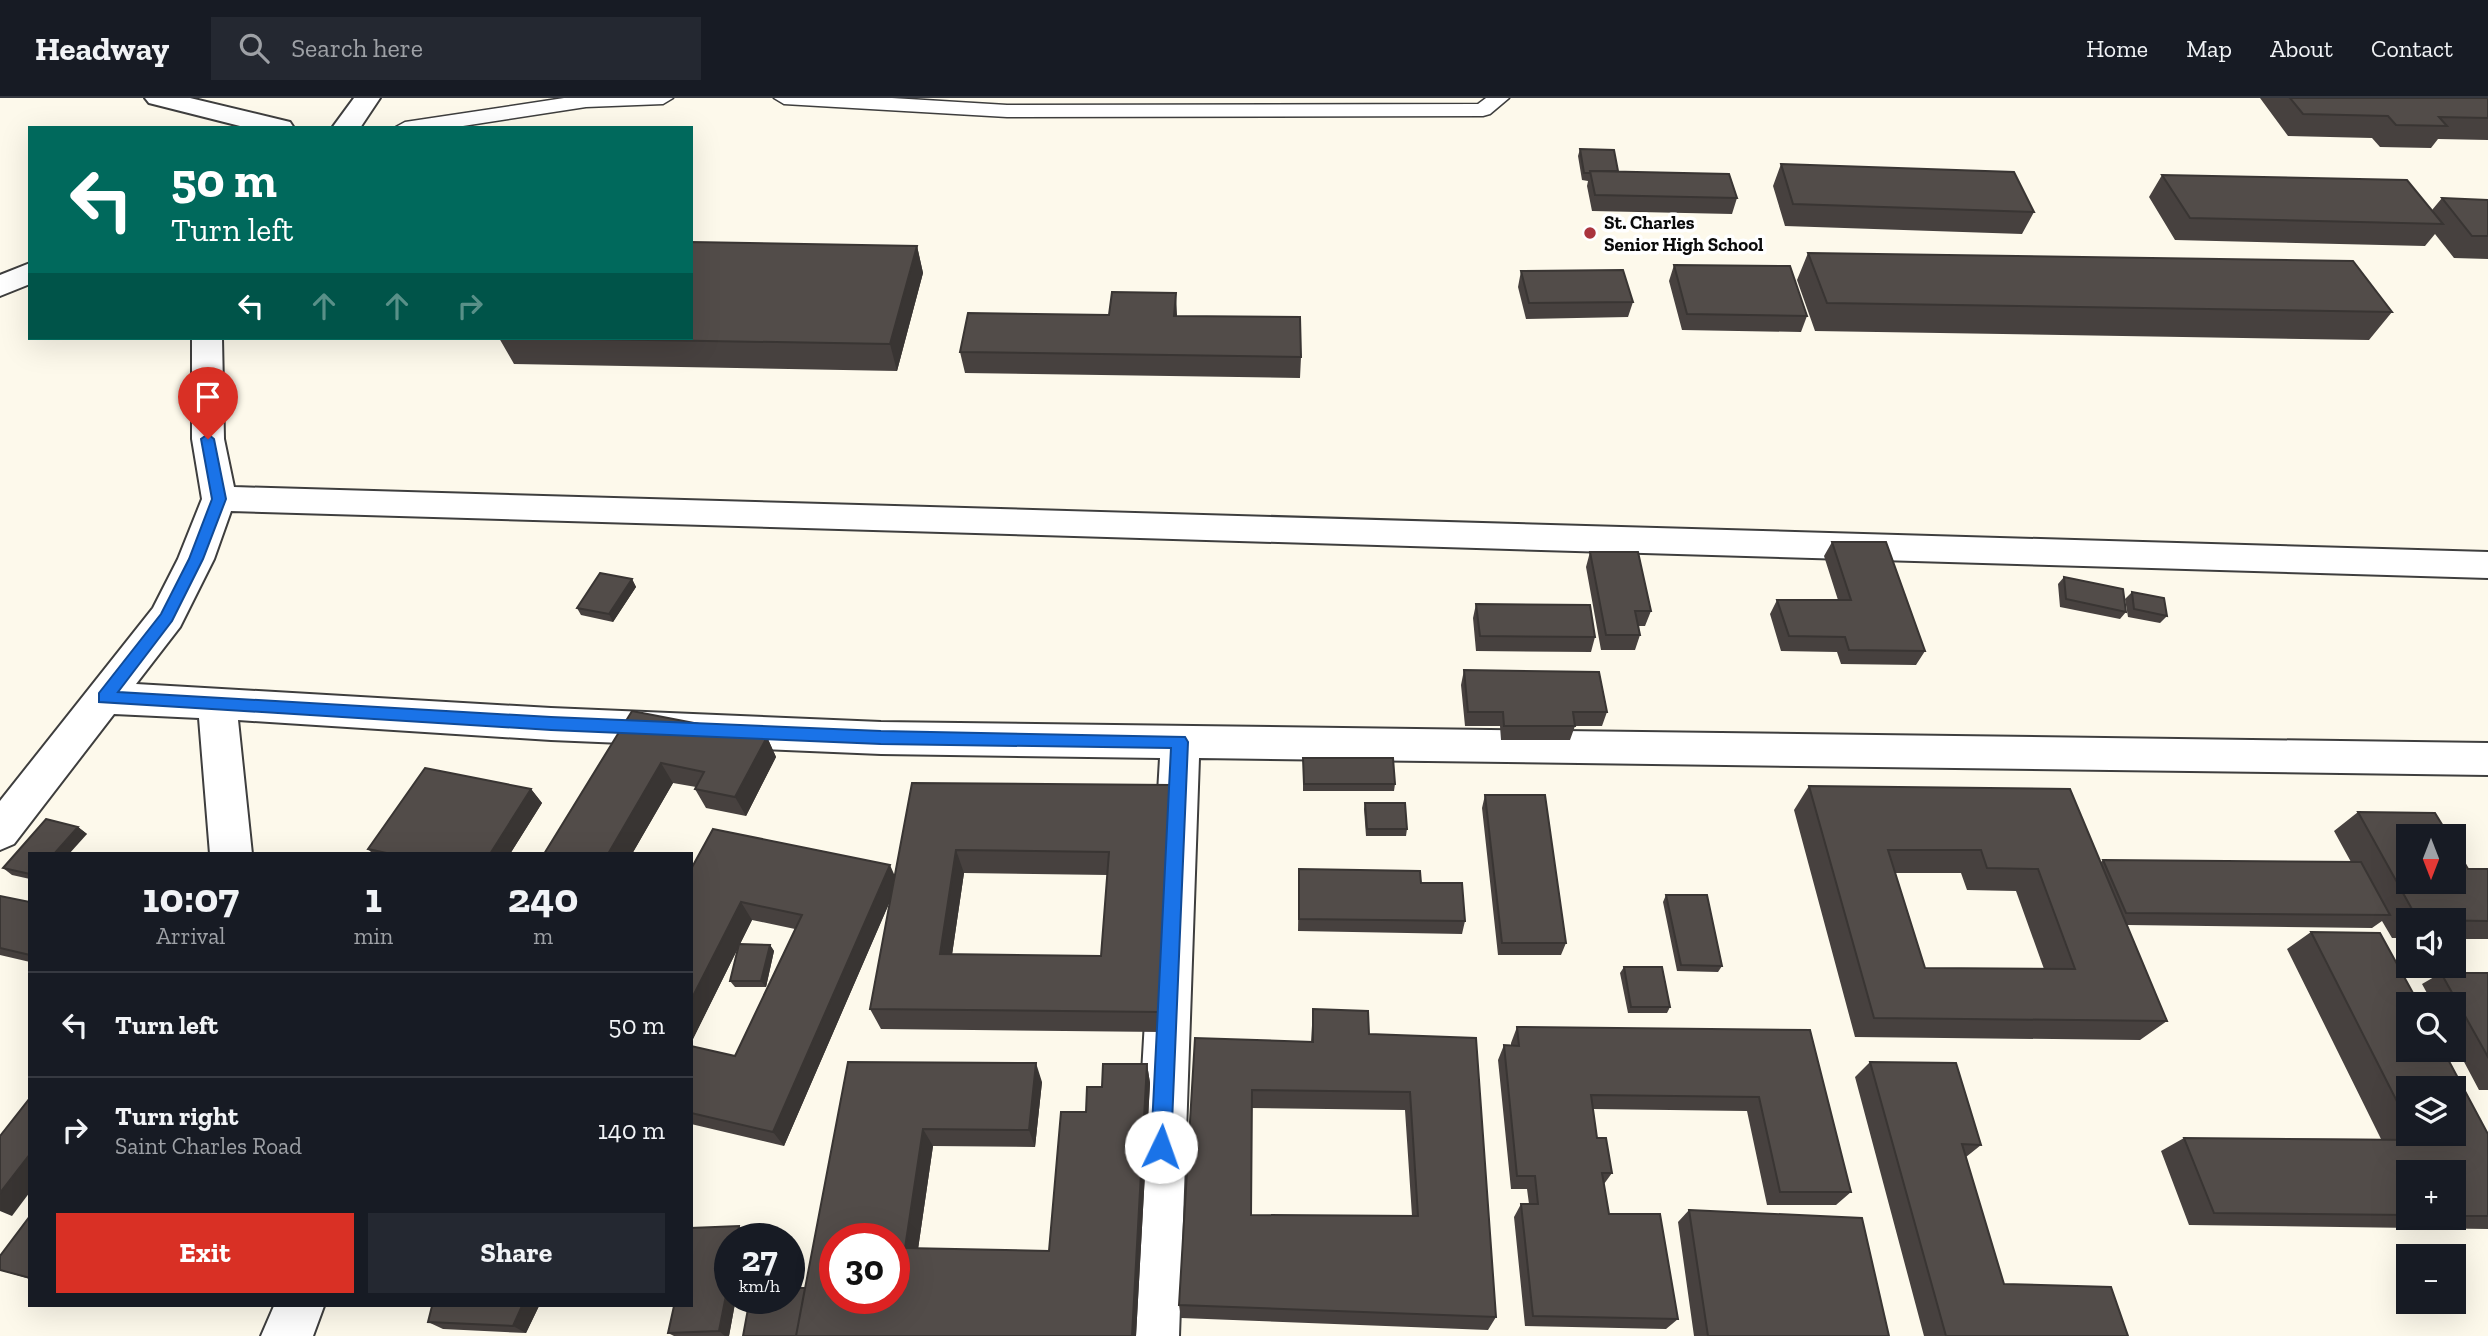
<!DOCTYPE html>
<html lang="en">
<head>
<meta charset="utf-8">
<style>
	:root { --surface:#171b24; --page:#242831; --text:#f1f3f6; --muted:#9ea1a6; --line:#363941; --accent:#d93025 }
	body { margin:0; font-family:"Zilla Slab",serif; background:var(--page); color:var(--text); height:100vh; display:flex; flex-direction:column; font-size:26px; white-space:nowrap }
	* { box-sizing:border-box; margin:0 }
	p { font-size:23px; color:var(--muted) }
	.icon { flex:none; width:38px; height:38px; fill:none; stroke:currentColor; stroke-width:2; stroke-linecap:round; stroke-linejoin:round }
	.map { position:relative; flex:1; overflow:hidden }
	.sheet { position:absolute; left:28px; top:754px; width:665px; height:455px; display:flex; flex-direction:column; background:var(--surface); border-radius:0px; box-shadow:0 7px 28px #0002 }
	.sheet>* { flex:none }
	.top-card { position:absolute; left:28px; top:28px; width:665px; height:214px; border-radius:0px; box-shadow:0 7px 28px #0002; background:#00695c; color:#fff; overflow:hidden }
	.needle { width:46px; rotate:180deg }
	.tools { position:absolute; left:2396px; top:726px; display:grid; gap:14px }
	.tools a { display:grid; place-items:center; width:70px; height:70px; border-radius:0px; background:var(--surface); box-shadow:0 7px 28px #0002; font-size:35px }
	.speed { position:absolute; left:714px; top:1125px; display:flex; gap:14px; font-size:35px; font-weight:700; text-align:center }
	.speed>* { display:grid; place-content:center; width:91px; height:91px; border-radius:50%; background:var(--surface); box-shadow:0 7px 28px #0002; line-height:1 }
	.speed small { font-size:18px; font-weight:400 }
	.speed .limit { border:10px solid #d22; background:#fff; color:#111 }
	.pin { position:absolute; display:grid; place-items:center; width:60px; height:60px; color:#fff; margin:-72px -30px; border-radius:50% 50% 50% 0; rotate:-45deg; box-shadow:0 0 7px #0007 }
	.pin .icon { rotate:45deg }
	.me { position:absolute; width:77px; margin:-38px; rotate:3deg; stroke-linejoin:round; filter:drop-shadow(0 0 5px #0008) }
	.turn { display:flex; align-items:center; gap:24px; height:147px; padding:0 28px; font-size:32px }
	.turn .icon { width:91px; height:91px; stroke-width:2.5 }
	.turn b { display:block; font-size:49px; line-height:60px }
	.lanes { display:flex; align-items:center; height:66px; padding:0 28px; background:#0003; justify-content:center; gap:35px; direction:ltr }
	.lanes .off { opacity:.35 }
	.eta { display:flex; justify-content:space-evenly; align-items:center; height:119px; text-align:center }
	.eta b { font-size:42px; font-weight:800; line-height:49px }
	.primary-button { display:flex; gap:14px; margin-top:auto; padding:14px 28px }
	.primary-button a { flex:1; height:80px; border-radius:0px; background:var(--accent); color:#fff; font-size:28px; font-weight:800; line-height:80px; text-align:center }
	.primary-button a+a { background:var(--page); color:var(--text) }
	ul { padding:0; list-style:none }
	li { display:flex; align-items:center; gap:21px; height:105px; padding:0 28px; border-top:2px solid var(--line) }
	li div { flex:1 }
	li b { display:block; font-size:26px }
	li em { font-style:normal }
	header { display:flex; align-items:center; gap:42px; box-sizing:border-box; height:98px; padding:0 35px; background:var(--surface); border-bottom:2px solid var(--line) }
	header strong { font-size:33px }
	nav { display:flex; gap:38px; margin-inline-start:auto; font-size:24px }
	.search { width:490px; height:63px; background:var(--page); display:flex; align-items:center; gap:18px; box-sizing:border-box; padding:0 24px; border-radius:0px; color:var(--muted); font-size:26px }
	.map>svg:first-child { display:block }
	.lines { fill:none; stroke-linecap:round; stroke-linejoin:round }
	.service-casing { stroke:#3e3e3e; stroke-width:3 }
	.minor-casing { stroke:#3e3e3e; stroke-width:4 }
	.service { fill:#fff; fill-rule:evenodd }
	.minor { fill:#fff; fill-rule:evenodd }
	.wall { fill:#47413f; fill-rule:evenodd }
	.shaded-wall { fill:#393533 }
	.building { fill:#524c49; stroke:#393533; stroke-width:2; fill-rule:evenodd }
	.route { fill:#1a73e8; stroke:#114b97; stroke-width:2 }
	.poi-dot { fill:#aa343d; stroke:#fff; stroke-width:2.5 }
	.labels { text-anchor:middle; stroke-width:7; stroke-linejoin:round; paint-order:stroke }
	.far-poi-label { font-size:19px; font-weight:bold; fill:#0b0b0b; stroke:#fff; text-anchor:start }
</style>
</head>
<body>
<header>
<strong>Headway</strong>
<div class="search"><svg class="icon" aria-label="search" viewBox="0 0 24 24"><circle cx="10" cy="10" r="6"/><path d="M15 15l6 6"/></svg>Search here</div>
<nav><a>Home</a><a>Map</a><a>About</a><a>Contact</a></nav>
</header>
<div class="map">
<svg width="2488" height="1238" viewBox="0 0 2488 1238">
	<rect width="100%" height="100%" fill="#fdf9eb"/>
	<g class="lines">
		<defs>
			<path id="service" d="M564,0H673L663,6L586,9L450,30H394L405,24Z
				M774,0H892L1007,7L1478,6L1486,0H1509L1490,16L1483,18L1007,19L784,6Z"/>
			<path id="minor" d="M145,0H190L290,24L294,30H248L149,5Z
				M354,0H380L360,30H332Z
				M30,165V186L0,198V177Z
				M192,240H222L224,341L234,389L2488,454V480L231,413L214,461L180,529L136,586L551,610L881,624L2488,645V677L1199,660L1179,1238H1127L1160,660L881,656L551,642L238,622L252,756H210L199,620L114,616L14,746L0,752V703L153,510L178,461L202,401L192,341Z
				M274,1208H324L313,1238H261Z"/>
		</defs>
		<!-- service casing -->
		<use href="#service" class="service-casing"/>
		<!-- minor casing -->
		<use href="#minor" class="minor-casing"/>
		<!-- service -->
		<use href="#service" class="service"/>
		<!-- minor -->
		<use href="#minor" class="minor"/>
	</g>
	<!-- wall -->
	<path class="wall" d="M2260,0H2488V42L2438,41L2431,50L2380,49L2372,40L2288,38Z
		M1580,51L1618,73L1737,100L1732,116L1592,113L1587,88L1588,83L1582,82L1578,58Z
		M1781,66L2034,114L2022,136L1785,128L1773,88Z
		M2162,77L2432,112L2442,100L2488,102V161L2454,160L2435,136L2425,148L2175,142L2149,99Z
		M917,148L923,175L897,273L514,266L499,240H691Z
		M1808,155L2392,214L2369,242L1815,233L1797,182Z
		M1674,167L1807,218L1801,234L1682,232L1669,183Z
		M1521,173L1633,204L1628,219L1526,221L1518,189Z
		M1177,218L1301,259L1300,280L965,275L960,254Z
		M1832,444L1925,553L1916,567L1841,566L1837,554L1781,553L1770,516L1777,502H1838L1824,458Z
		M1590,454L1651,513L1645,528H1638L1640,537L1635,552H1601L1586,469Z
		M2064,479L2126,514L2120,521L2060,509L2058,486Z
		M632,481L636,489L613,524L581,517L577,510Z
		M2132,494L2167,518L2160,525L2128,519L2125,501Z
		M1476,506L1595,539L1591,554L1476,553L1473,520Z
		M1464,572L1607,614L1602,628H1575L1570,642H1501L1500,628H1465L1461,587Z
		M632,613L767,639L776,659L746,718L706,710L695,691L696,689L673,685L632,756Z
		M1303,660L1395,686L1394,693H1303Z
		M912,685L1171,687L1173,711L1162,934L881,931L870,911L890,803L784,1048L691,1026V948L735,958L795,831L752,822L740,846L770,847L774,853L766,889H735L730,883L739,848L691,945V771L895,777ZM964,775L1108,777L1101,858L952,857Z
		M1809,688L2101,764L2103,762L2351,764L2334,733L2358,714L2468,771H2488V841H2454V822H2408V840H2392L2382,823L2372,830L2127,827L2167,923L2140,942L1855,939L1794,712ZM1895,775H1961L1967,792L2016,793L2044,871L1925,870Z
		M531,691L542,705L510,756H373L368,751Z
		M1485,697L1566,845L1561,857H1498L1482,710Z
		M1365,705L1407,731L1406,738H1366L1364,711Z
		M78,729L87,736L30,756V781L12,777L3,770Z
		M1299,771L1421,785L1465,823L1462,836L1298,833Z
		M1666,797L1722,868L1718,874L1677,873L1663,804Z
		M0,798L30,804V864L0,857Z
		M2311,834L2488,1036V1131L2189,1127L2161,1053L2184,1040L2381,1041L2287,851ZM2408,990L2454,1036H2408ZM2408,1074H2454V1120H2408Z
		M1624,869L1670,909L1667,915H1628L1620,875Z
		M2441,875H2488V992H2479L2454,945V906H2433L2422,886Z
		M1313,911L1369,936L1476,940L1496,1219L1488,1232L1181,1220L1179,1207L1195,940L1311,944ZM1251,1010L1405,1012L1412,1118L1251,1117Z
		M1517,929L1810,932L1851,1094L1836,1107H1767L1747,1013L1593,1011L1597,1040L1612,1075L1604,1086L1609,1116L1678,1221L1666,1231L1525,1228L1514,1119L1521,1106H1529L1527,1091H1511L1498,962L1504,947H1511V945Z
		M848,964L1042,984L1035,1049L933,1048L918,1151L1049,1153L1086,1014L1102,989L1147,966L1150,985L1136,1238H743L805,1190Z
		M1870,964L1981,1047L1966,1059L2004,1186L2128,1238H1924L1855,979Z
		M1689,1112L1889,1238H1694L1678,1124Z
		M30,1118V1181L0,1172Z
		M739,1128L748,1136L747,1141H730V1200H736L729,1238H674L668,1235L674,1208H691V1130Z
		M539,1208L526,1235L443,1231L428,1224Z"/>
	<!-- shaded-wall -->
	<path class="shaded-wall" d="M917,148L923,175L897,273L890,246Z
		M1176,195L1177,217L1175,240L1174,218Z
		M632,481L636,489L613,524L609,516Z
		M767,639L776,659L746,718L735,699Z
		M661,665L673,685L632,756H608Z
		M1171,687L1173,711L1162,934L1159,914Z
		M531,691L542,705L510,756H490Z
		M78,729L87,736L69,756H54Z
		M956,752L964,775L949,877L940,856Z
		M890,767L898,785L784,1048L773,1034Z
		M741,804L752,822L691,945V902Z
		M770,847L774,853L766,889L761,883Z
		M1036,965L1042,984L1035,1049L1029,1032Z
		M1147,966L1150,985L1136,1238H1132Z
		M923,1031L933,1048L916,1165L905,1150Z
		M30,1056V1094L12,1118L0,1113V1095Z
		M739,1128L748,1136L747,1141H737Z
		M730,1177V1200H736L729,1238H725L719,1233Z
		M522,1208H539L526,1235L513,1228Z"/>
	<!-- building -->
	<path class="building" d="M2290,0H2488V20L2439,19L2447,28L2396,27L2388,18L2303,16Z
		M1580,51L1614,52L1618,73H1590V75H1584Z
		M1781,66L2014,74L2034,114L1793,106Z
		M1590,73L1729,76L1737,100L1595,97Z
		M2162,77L2407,82L2443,126L2190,120Z
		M2442,100L2488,102V138H2472Z
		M691,144L917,148L890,246L534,240H691Z
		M1808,155L2353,163L2392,214L1827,205Z
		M1674,167L1790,168L1807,218L1687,216Z
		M1623,172L1633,204L1529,205L1521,173Z
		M1112,194L1176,195L1174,218L1300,219L1301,259L960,254L968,215L1109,217Z
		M1832,444H1886L1925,553L1849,552L1845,539L1789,538L1777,502H1851Z
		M1590,454H1638L1651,513H1635L1640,537H1606Z
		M600,475L632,481L609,516L577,510Z
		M2064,479L2123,491L2126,514L2066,501Z
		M2132,494L2164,500L2167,518L2134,511Z
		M1476,506L1590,507L1595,539L1480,538Z
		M1464,572L1599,574L1607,614H1573L1575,628H1504L1503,614H1468Z
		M632,613L767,639L735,699L695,691L704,674L661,665L608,756H544Z
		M1303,660H1393L1395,686H1304Z
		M425,670L531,691L490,756H391L368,751Z
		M912,685L1171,687L1159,914L870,911ZM956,752L1109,754L1101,858L940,856Z
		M1809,688L2070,691L2167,923L1874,920ZM1888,752H1981L1987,770L2038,771L2075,871L1925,870Z
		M1485,697H1545L1566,845H1502Z
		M1365,705H1405L1407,731H1367Z
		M2358,714L2435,715L2449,738H2408V784H2454V747L2468,771H2488V823L2418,822Z
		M46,721L78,729L54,756H30V776L3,770Z
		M713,731L890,767L773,1034L691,1015V948L735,958L802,817L741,804L691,902V771Z
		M2103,762L2361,764L2390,817L2126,815Z
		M1299,771L1420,773L1421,785H1462L1465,823L1299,821Z
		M1666,797H1707L1722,868L1681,867Z
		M0,798L30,804V857L0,850Z
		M2311,834L2380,835L2419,906H2408V952H2443L2488,1036V1118H2454V1074H2408V1117L2214,1115L2184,1040L2417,1042L2414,1036H2454V990H2408V1025Z
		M739,846L770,847L761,883H730Z
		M1624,869H1662L1670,909H1631Z
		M2441,875H2488V959Z
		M1313,911L1368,913L1369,936L1476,940L1496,1219L1179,1207L1195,940L1313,944ZM1252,992L1410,994L1418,1118L1251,1117Z
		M1517,929L1810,932L1851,1094H1780L1759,999L1591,997L1597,1040H1606L1612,1075H1602L1609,1116H1660L1678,1221L1533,1218L1521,1106H1538L1535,1078H1517L1504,947L1519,948Z
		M848,964L1036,965L1029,1032L923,1031L905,1150L1049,1153L1061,1014H1086L1087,989H1102L1103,966H1147L1132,1238H796ZM835,1141H894V1200H835Z
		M1870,964L1956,965L1981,1047L1962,1046L2004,1186L2111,1189L2128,1238H1946Z
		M30,1000V1056L0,1095V1038Z
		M1689,1112L1862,1120L1889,1238H1708Z
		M30,1118V1180L0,1172V1158Z
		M739,1128L737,1141H730V1177L719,1233L668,1235L674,1208H691V1130Z
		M789,1190H805L796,1238H743L750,1200H789Z
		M432,1208H522L513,1228L428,1224Z"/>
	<!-- route -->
	<path class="route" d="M208,336L214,341L226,401L203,461L172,523L118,594L551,619L881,633L1185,639L1188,644L1171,1049L1168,1056L1161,1059L1154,1056L1151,1049L1171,650L881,646L551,632L99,604V595L161,516L189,461L212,401L201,341Z"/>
	<!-- markers -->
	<circle class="poi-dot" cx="1590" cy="135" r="7"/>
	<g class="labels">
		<!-- far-poi labels -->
		<g class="far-poi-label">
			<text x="1604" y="131">St. Charles<tspan x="1604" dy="22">Senior High School</tspan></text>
		</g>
	</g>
</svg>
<div class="tools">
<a><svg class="needle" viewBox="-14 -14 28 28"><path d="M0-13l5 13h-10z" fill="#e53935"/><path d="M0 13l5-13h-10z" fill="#9ea1a6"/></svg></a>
<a><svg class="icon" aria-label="sound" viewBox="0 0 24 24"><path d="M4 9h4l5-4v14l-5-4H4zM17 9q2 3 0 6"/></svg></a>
<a><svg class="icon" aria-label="search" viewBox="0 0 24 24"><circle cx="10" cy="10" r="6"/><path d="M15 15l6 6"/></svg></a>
<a><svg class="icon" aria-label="layers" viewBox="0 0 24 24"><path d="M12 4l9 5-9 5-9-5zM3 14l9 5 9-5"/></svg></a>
<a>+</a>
<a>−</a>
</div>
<div class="speed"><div>27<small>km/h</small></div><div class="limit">30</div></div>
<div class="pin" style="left:208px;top:341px;background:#d93025"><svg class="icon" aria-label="arrive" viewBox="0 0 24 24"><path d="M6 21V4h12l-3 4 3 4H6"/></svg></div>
<svg class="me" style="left:1161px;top:1049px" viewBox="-20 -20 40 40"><circle r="19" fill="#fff"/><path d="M0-13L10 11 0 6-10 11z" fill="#1a73e8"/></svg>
<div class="top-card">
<div class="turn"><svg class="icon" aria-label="left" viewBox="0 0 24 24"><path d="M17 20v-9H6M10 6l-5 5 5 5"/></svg><div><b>50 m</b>Turn left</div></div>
<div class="lanes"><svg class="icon" aria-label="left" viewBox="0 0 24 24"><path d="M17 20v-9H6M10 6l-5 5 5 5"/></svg><svg class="icon off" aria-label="ahead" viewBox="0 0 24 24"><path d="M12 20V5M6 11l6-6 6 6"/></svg><svg class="icon off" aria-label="ahead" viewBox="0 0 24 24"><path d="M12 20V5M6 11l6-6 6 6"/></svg><svg class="icon off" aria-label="right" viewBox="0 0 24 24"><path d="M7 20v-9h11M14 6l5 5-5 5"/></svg></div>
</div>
<section class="sheet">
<div class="eta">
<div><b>10:07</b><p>Arrival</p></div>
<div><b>1</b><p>min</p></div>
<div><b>240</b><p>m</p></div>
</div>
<ul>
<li><svg class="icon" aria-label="left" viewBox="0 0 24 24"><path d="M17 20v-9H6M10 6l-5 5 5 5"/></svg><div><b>Turn left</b></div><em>50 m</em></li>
<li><svg class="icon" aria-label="right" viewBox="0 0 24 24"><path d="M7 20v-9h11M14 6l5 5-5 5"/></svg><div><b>Turn right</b><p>Saint Charles Road</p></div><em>140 m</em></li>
</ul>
<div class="primary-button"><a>Exit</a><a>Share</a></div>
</section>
</div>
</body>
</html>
